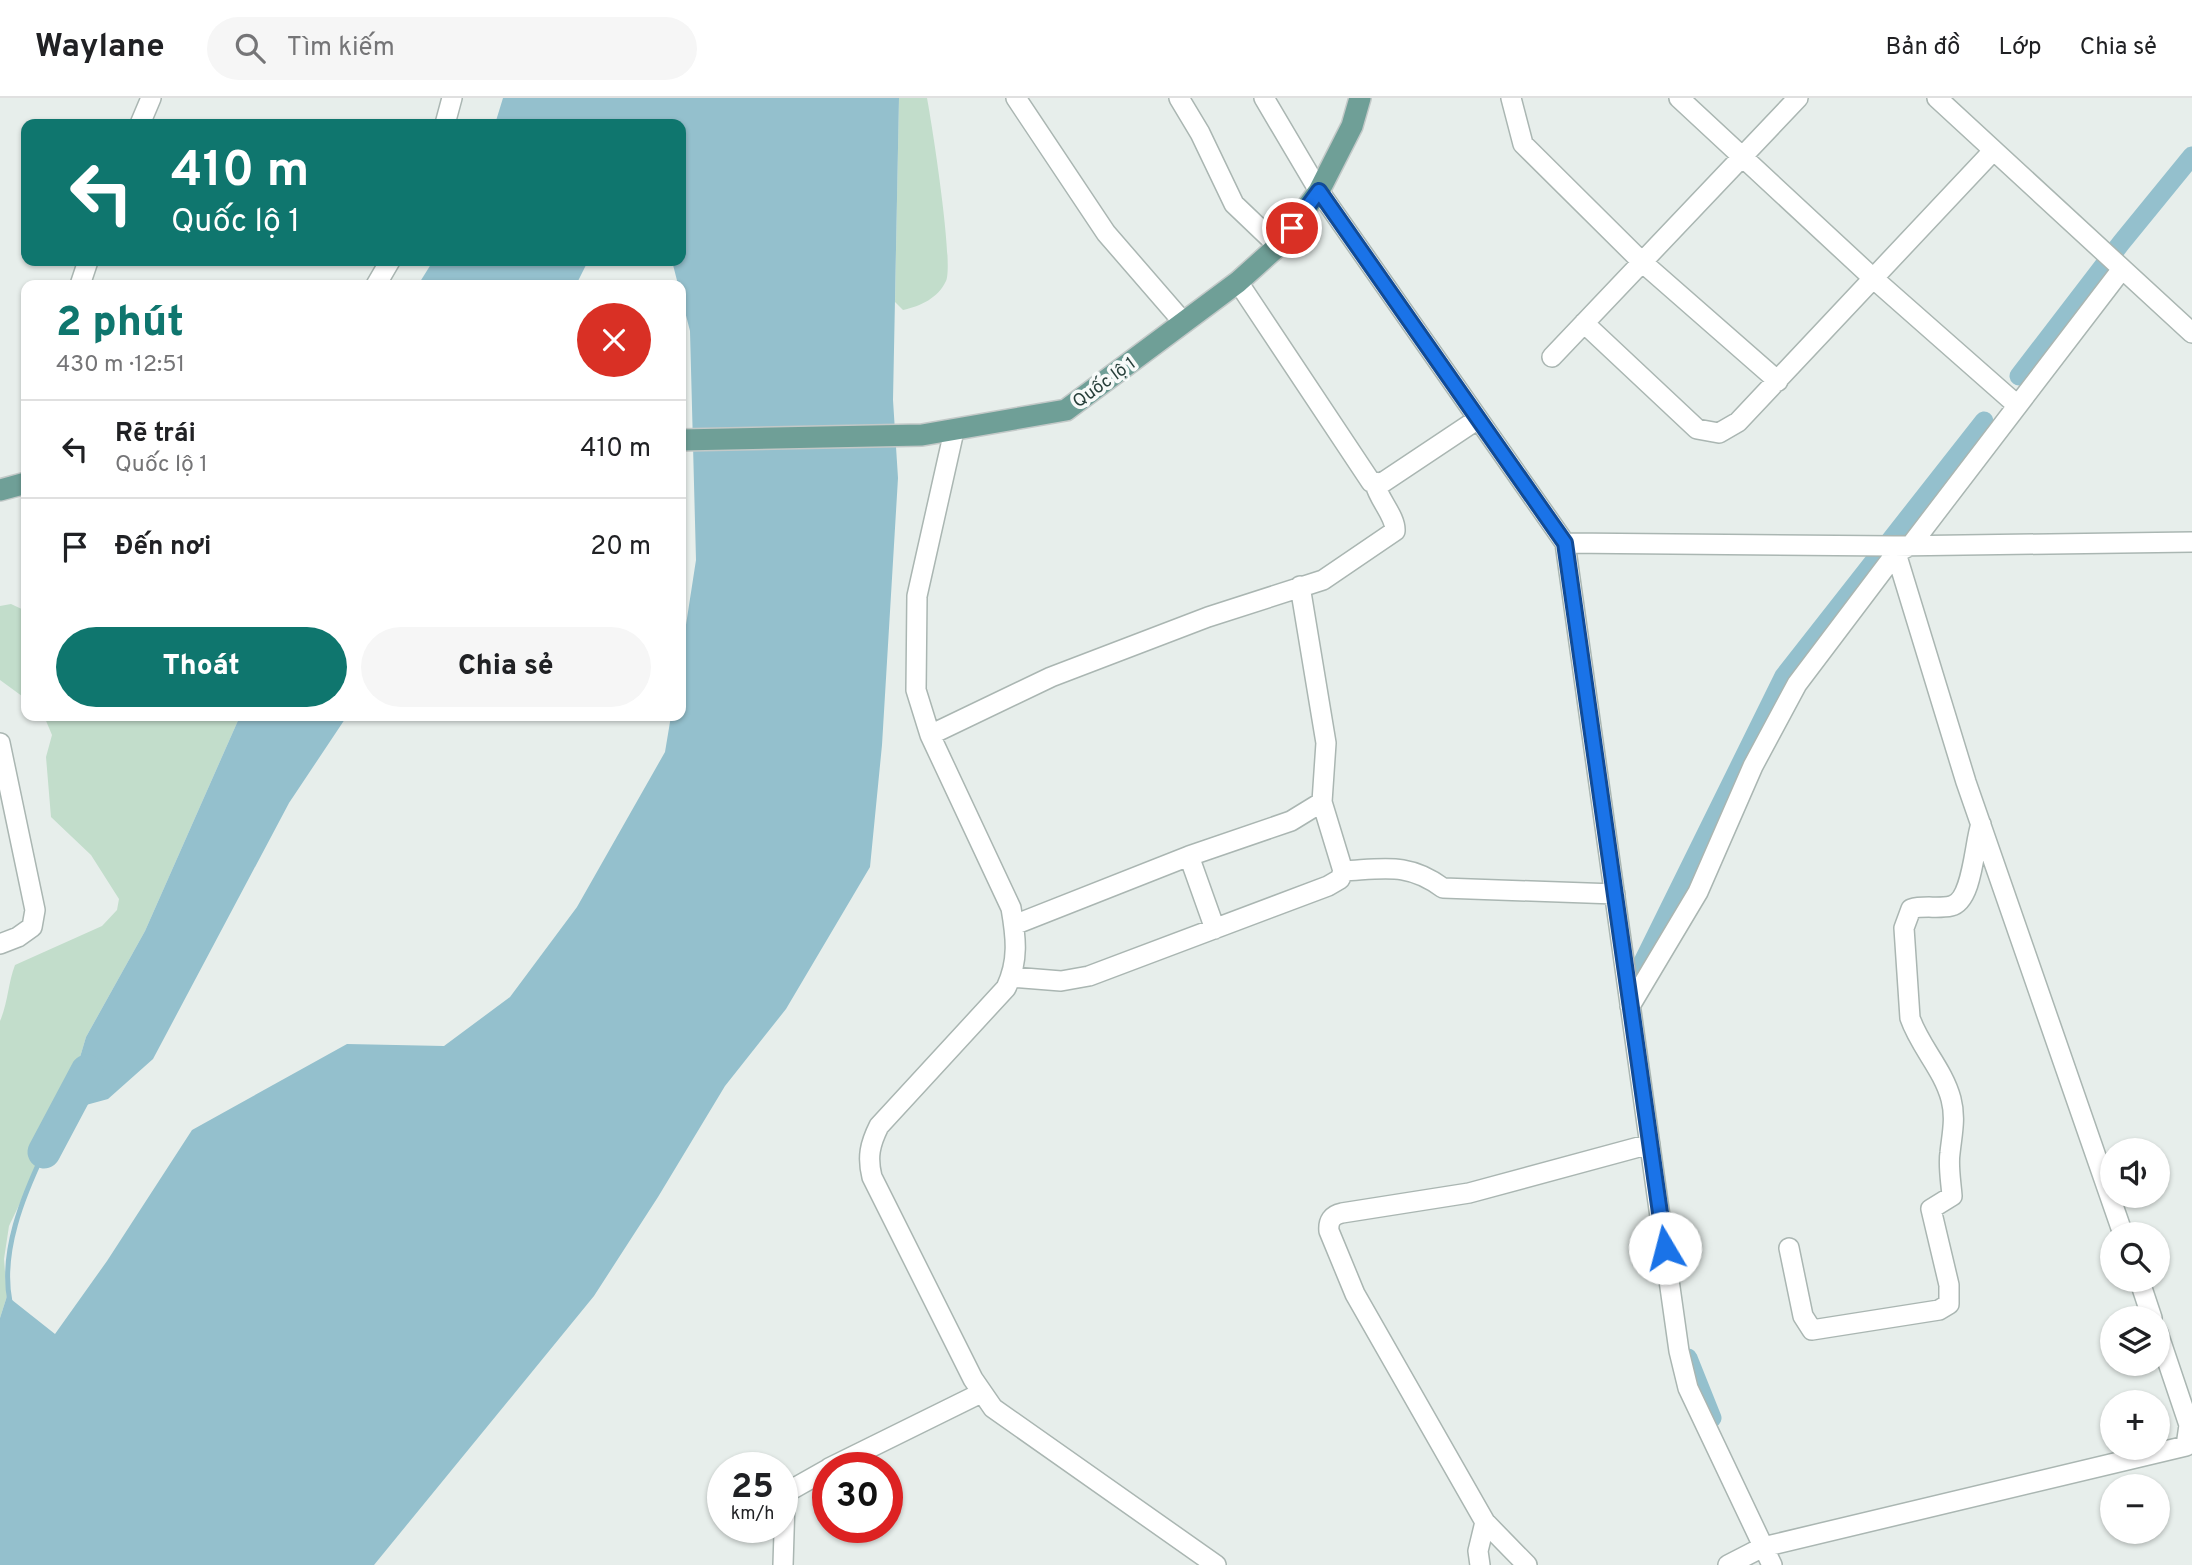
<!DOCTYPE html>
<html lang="vi">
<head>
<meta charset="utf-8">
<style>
	:root { --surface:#fff; --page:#f6f6f6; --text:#202124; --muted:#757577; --line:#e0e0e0; --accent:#0f766e }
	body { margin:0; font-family:Overpass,sans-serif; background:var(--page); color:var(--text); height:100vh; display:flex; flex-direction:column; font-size:26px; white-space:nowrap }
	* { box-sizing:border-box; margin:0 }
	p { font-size:23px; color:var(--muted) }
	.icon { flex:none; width:38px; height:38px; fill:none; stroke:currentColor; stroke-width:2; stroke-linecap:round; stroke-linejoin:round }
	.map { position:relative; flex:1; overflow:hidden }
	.side { position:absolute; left:21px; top:182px; width:665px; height:441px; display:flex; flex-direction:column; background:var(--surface); border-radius:14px; box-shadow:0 2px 5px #0004 }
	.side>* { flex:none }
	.hud { position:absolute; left:21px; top:21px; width:665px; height:147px; border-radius:14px; box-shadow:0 2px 5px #0004; background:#0f766e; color:#fff; overflow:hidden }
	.buttons { position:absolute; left:2100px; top:1040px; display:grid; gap:14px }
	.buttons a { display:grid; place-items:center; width:70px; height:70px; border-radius:50%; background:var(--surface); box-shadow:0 2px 5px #0004; font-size:35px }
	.speed { position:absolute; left:707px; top:1354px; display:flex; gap:14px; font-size:35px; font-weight:700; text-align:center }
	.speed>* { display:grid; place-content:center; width:91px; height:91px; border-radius:50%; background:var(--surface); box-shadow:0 2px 5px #0004; line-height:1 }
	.speed small { font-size:18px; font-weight:400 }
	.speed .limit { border:10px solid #d22; background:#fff; color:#111 }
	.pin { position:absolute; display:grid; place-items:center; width:60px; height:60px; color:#fff; margin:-30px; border:4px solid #fff; border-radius:50%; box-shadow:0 2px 7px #0007 }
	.me { position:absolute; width:77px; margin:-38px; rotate:352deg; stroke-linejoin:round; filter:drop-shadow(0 0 5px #0008) }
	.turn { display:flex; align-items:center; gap:24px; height:147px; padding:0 35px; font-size:32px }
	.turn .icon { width:91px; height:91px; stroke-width:2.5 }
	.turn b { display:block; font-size:49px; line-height:60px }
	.round { display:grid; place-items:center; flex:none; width:74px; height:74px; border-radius:37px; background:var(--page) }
	.overview { display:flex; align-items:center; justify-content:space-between; height:119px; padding:0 35px }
	h1 { font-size:42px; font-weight:800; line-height:52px; color:var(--accent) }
	.primary-button { display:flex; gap:14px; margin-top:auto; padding:14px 35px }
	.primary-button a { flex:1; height:80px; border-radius:42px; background:var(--accent); color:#fff; font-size:28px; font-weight:800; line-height:80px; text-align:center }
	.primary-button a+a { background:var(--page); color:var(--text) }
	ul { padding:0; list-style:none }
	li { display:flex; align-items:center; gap:21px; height:98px; padding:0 35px; border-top:2px solid var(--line) }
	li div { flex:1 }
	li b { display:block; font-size:26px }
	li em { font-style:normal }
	header { display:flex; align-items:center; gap:42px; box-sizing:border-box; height:98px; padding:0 35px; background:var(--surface); border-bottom:2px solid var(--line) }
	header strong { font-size:33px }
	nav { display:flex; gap:38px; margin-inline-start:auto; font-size:24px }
	.search { width:490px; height:63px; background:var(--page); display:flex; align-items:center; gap:18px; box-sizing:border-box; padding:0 24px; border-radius:38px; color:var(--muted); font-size:26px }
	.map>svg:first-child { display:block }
	.green { fill:#c2ddcb }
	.water { fill:#94c0cd }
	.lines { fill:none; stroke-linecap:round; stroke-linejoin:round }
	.stream { stroke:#94c0cd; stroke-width:5 }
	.canal { stroke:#94c0cd; stroke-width:19 }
	.river { stroke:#94c0cd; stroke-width:33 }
	.street-casing { stroke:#aab6b2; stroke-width:22 }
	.primary-casing { stroke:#c3c9c8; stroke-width:24 }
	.street { stroke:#fff; stroke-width:19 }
	.primary { stroke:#6f9f97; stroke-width:21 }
	.route-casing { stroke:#114b97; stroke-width:18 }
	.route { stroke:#1a73e8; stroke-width:12 }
	.labels { text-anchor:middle; stroke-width:7; stroke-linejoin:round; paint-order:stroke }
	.street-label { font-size:18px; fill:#273f3a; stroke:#f7faf9 }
</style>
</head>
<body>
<header>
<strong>Waylane</strong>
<div class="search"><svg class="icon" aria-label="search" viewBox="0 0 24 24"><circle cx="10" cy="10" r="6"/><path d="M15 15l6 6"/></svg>Tìm kiếm</div>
<nav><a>Bản đồ</a><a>Lớp</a><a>Chia sẻ</a></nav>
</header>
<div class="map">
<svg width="2192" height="1467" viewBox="0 0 2192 1467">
	<rect width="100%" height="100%" fill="#e7eeeb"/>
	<!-- green -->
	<path class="green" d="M899,0H927C932,26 954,166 946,183C938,200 921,208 903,212L895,204Z
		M11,506L26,513V601L0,582V508Z
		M44,618H240L145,833L86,939L64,1013L9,1128L4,1161L7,1198L0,1220V923C8,905 8,885 15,867L102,828L117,812L119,801L91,757L51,719L46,659L52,637Z"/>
	<!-- water -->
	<path class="water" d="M503,0H899L893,302L898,380L882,647L870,769L786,911L725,988L658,1099L594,1198L374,1467H0V1220L7,1198L55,1236L107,1163L192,1032L347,946L444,948L510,899L577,809L665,654L671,618H681V559L696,462L690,233L672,163H681V26H495Z
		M433,163H588L576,187H418Z
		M240,618H347L289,705L153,961L108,1001L64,1013L86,939L145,833Z"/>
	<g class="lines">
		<!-- stream -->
		<path class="stream" d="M10,1204C0,1154 23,1098 44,1054"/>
		<!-- canal -->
		<path class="canal" d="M2019,278L2121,145L2192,58
			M1639,872L1784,578L1984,323
			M1688,1260L1712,1320"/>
		<!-- river -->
		<path class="river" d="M44,1054L87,973"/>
		<defs>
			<path id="street" d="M1016,0L1106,135L1184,225
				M1179,0L1200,35L1234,106L1278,148
				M1264,0L1319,93L1565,445L1679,1253L1688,1290L1772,1467
				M1511,0L1523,46L1642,164L1778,283
				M1679,0L1874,181L2017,307
				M1937,0L2192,235
				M140,26L151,0
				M445,26L452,0
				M2122,171L1911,447L1896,455L1966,684L2123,1136
				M1238,184L1371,384L1382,385L1478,321
				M80,187L88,163
				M376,187L390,163
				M1584,225L1697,331L1719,335L1738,324L1993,53
				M1552,259L1798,0
				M954,333L917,498L916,592L930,637L1011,810C1016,839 1019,863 1006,890L879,1028C870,1046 867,1059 872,1079L973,1281L993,1310L1216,1467
				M1565,445L1894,448L2192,444
				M930,637L1051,579L1208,519L1323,482L1395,433C1396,419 1379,402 1375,386
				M0,645L35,812L32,829L18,839L0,846
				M1189,758L1215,831
				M1343,773C1384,771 1408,764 1443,790L1615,796
				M1014,827L1189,758L1291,723L1322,704L1326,645L1300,488
				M1011,879L1061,883L1089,878L1328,788L1340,781L1343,773L1322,704
				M1630,908L1698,794L1753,668L1797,586L1896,455
				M1789,1150L1803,1218L1812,1232L1939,1212L1949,1206V1187L1931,1111L1952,1098C1951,1084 1948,1068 1950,1055C1952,1036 1956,1020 1951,1001C1943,971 1920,949 1910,920L1904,830L1911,811C1924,807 1938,811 1951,808C1973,803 1974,746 1981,726
				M2139,1181L2152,1220
				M829,1370L981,1295
				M1485,1424L1527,1467
				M783,1467L785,1403L789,1393L828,1371
				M1480,1467L1478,1453L1485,1424L1355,1196L1329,1133C1328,1123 1332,1117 1342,1115L1469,1095L1650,1046
				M1728,1467L1763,1449L2186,1348L2189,1327L2158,1235"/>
			<path id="primary" d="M681,342L922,337L1066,312L1238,184L1278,148L1319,93L1352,28L1360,0
				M0,392L26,385"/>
		</defs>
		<!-- street casing -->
		<use href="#street" class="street-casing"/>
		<!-- primary casing -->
		<use href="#primary" class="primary-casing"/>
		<!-- street -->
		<use href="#street" class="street"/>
		<!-- primary -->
		<use href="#primary" class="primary"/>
	</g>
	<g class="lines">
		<defs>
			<path id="route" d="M1292,130L1319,93L1565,445L1665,1150"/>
		</defs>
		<!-- route casing -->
		<use href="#route" class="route-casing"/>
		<!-- route -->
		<use href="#route" class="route"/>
	</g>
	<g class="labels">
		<!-- street labels -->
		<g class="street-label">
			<text transform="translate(1104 284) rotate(-36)" y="6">Quốc lộ 1</text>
		</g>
	</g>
</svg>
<div class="buttons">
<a><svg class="icon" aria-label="sound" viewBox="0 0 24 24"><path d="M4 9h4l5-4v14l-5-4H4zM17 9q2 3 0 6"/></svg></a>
<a><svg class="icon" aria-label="search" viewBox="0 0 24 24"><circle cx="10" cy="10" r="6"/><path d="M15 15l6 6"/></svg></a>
<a><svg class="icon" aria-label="layers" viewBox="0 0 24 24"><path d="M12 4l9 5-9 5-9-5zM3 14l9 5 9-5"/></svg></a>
<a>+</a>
<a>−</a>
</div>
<div class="speed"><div>25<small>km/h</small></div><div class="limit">30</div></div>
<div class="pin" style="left:1292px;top:130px;background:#d93025"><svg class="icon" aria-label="arrive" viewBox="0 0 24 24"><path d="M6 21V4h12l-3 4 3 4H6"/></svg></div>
<svg class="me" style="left:1665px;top:1150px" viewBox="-20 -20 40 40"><circle r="19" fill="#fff"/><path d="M0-13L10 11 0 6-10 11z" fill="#1a73e8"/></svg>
<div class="hud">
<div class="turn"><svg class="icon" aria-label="left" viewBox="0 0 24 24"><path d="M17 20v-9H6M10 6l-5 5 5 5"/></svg><div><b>410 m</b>Quốc lộ 1</div></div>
</div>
<section class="side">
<div class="overview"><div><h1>2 phút</h1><p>430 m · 12:51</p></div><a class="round" style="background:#d93025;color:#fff"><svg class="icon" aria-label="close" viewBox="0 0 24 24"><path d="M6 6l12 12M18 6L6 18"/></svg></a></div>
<ul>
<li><svg class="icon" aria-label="left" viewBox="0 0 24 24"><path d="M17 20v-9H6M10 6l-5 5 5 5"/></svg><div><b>Rẽ trái</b><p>Quốc lộ 1</p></div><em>410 m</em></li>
<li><svg class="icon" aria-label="arrive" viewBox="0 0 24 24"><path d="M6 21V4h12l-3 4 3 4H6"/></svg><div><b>Đến nơi</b></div><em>20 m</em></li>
</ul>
<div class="primary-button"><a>Thoát</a><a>Chia sẻ</a></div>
</section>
</div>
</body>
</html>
